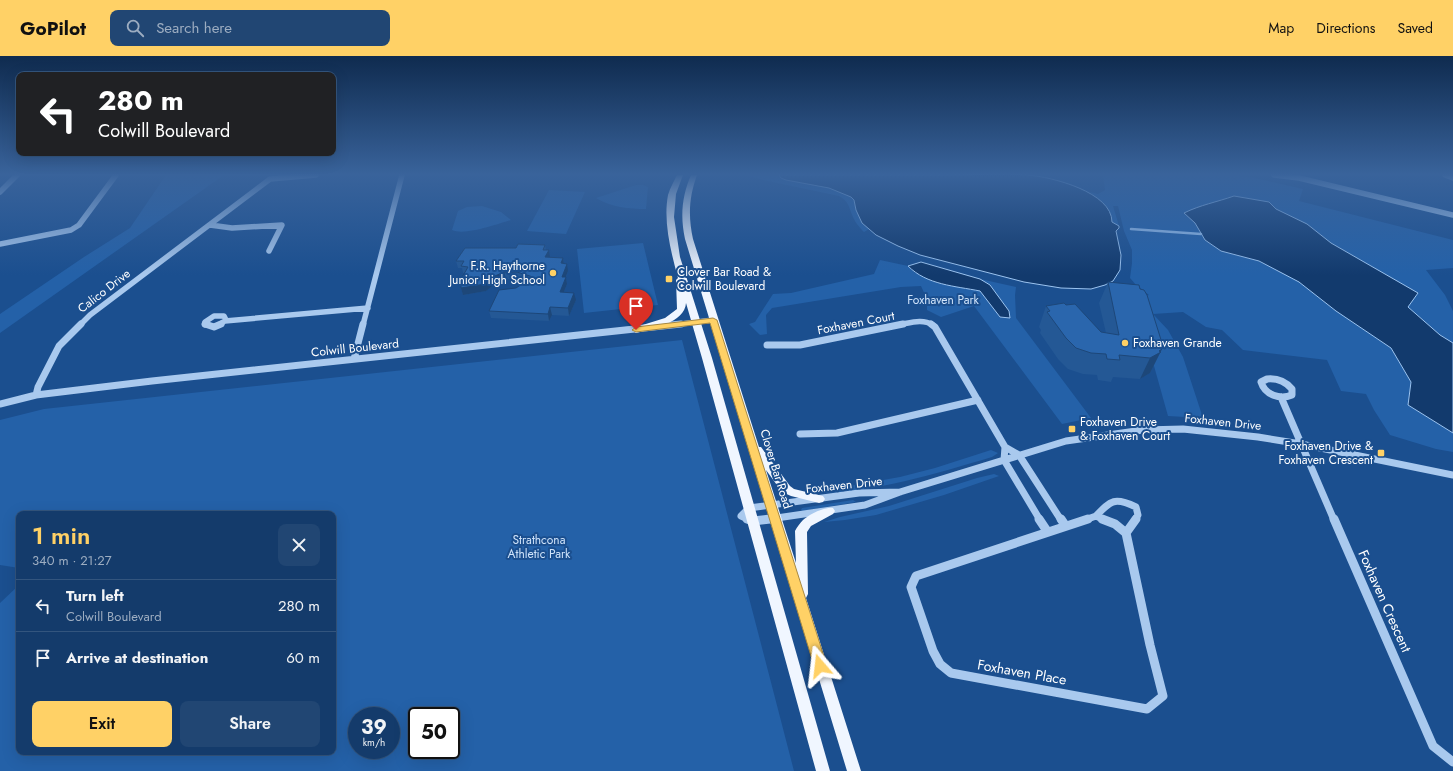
<!DOCTYPE html>
<html lang="en">
<head>
<meta charset="utf-8">
<style>
	:root { --surface:#143b6b; --page:#214673; --text:#f1f3f6; --muted:#9dadc1; --line:#33557e; --accent:#ffd166 }
	body { margin:0; font-family:Jost,sans-serif; background:var(--page); color:var(--text); height:100vh; display:flex; flex-direction:column; font-size:15px; white-space:nowrap }
	* { box-sizing:border-box; margin:0 }
	p { font-size:13px; color:var(--muted) }
	.icon { flex:none; width:22px; height:22px; fill:none; stroke:currentColor; stroke-width:2; stroke-linecap:round; stroke-linejoin:round }
	.map { position:relative; flex:1; overflow:hidden }
	.side { position:absolute; left:16px; top:455px; width:320px; height:244px; display:flex; flex-direction:column; background:var(--surface); border-radius:8px; box-shadow:0 4px 16px #0002,0 0 0 1px var(--line) }
	.side>* { flex:none }
	.banner { position:absolute; left:16px; top:16px; width:320px; height:84px; border-radius:8px; box-shadow:0 4px 16px #0002,0 0 0 1px var(--line); background:#202124; color:#fff; overflow:hidden }
	.speed { position:absolute; left:348px; top:651px; display:flex; gap:8px; font-size:20px; font-weight:700; text-align:center }
	.speed>* { display:grid; place-content:center; width:52px; height:52px; border-radius:50%; background:var(--surface); box-shadow:0 4px 16px #0002,0 0 0 1px var(--line); line-height:1 }
	.speed small { font-size:10px; font-weight:400 }
	.speed .limit { border:2px solid #111; border-radius:6px; background:#fff; color:#111 }
	.pin { position:absolute; display:grid; place-items:center; width:34px; height:34px; color:#fff; margin:-41px -17px; border-radius:50% 50% 50% 0; rotate:-45deg; box-shadow:0 0 4px #0007 }
	.pin .icon { rotate:45deg }
	.me { position:absolute; width:44px; margin:-22px; rotate:343deg; stroke-linejoin:round; filter:drop-shadow(0 0 3px #0008) }
	.turn { display:flex; align-items:center; gap:14px; height:84px; padding:0 16px; font-size:18px }
	.turn .icon { width:52px; height:52px; stroke-width:2.5 }
	.turn b { display:block; font-size:28px; line-height:34px }
	.round { display:grid; place-items:center; flex:none; width:42px; height:42px; border-radius:8px; background:var(--page) }
	.headline { display:flex; align-items:center; justify-content:space-between; height:68px; padding:0 16px }
	h1 { font-size:24px; font-weight:600; line-height:30px; color:var(--accent) }
	.primary-button { display:flex; gap:8px; margin-top:auto; padding:8px 16px }
	.primary-button a { flex:1; height:46px; border-radius:8px; background:var(--accent); color:#111; font-size:16px; font-weight:600; line-height:46px; text-align:center }
	.primary-button a+a { background:var(--page); color:var(--text) }
	ul { padding:0; list-style:none }
	li { display:flex; align-items:center; gap:12px; height:52px; padding:0 16px; border-top:1px solid var(--line) }
	li div { flex:1 }
	li b { display:block; font-size:15px }
	li em { font-style:normal }
	header { display:flex; align-items:center; gap:24px; box-sizing:border-box; height:56px; padding:0 20px; background:var(--accent); color:#111 }
	header strong { font-size:19px }
	nav { display:flex; gap:22px; margin-inline-start:auto; font-size:14px }
	.search { width:280px; height:36px; background:var(--page); display:flex; align-items:center; gap:10px; box-sizing:border-box; padding:0 14px; border-radius:8px; color:var(--muted); font-size:15px }
	.map>svg:first-child { display:block }
	.green { fill:#2461a8; fill-rule:evenodd }
	.water { fill:#123a6d; stroke:#9cc4f0 }
	.lines { fill:none; stroke-linecap:round; stroke-linejoin:round }
	.stream { stroke:#9cc4f0; stroke-width:2.5 }
	.minor-far2 { stroke:#a9c9ee; stroke-width:5.5 }
	.minor-far1 { stroke:#a9c9ee; stroke-width:7 }
	.minor { stroke:#a9c9ee; stroke-width:9 }
	.major { fill:#f0f6ff; fill-rule:evenodd }
	.wall { fill:#245895 }
	.shaded-wall { fill:#1d4779 }
	.building { fill:#2a66ad; stroke:#1d4779 }
	.route { fill:#ffd166; stroke:#a68842 }
	.poi-dot { fill:#ffd166; stroke:#1b4f8f; stroke-width:1.5 }
	.labels { text-anchor:middle; stroke-width:4; stroke-linejoin:round; paint-order:stroke }
	.poi-label { font-size:12px; fill:#fff; stroke:#1b4f8f; text-anchor:start }
	.street-label { font-size:12px; fill:#fff; stroke:#1b4f8f }
	.park-label { font-size:12px; fill:#cfe3fa; stroke:#1b4f8f }
	.near-street-label { font-size:14px; fill:#fff; stroke:#1b4f8f }
</style>
</head>
<body>
<header>
<strong>GoPilot</strong>
<div class="search"><svg class="icon" aria-label="search" viewBox="0 0 24 24"><circle cx="10" cy="10" r="6"/><path d="M15 15l6 6"/></svg>Search here</div>
<nav><a>Map</a><a>Directions</a><a>Saved</a></nav>
</header>
<div class="map">
<svg width="1453" height="715" viewBox="0 0 1453 715">
	<rect width="100%" height="100%" fill="#1b4f8f"/>
	<!-- green -->
	<path class="green" d="M166,119H224L0,277V258L84,201L130,172Z
		M746,119H779L781,122C795,125 846,133 853,143C855,146 855,149 856,152C858,161 863,167 869,173L864,176C860,172 855,166 853,161C849,152 849,145 839,140L759,123Z
		M1103,119H1227L1250,121L1303,133L1299,145L1453,184V212L1426,214L1445,239L1453,255V287L1440,279L1407,250L1418,237L1331,187L1307,168L1276,153L1269,146C1240,147 1211,144 1184,157L1195,167L1205,184L1221,195L1259,205L1299,226L1336,255L1391,292L1411,326L1408,349L1453,377V396L1436,393L1390,379L1374,354L1366,338L1341,335L1327,304L1243,294L1222,274L1206,271L1183,256L1153,258L1168,274L1183,301L1203,362L1168,360L1135,242L1149,239L1137,230L1130,222L1132,207V194L1124,175L1118,150H1113L1119,170L1112,166L1108,152L1090,136L1098,138L1105,134Z
		M636,129H643L648,131L646,153C630,153 610,151 596,142Z
		M549,134L585,136L566,178L527,175Z
		M482,150L501,156L511,164C497,168 465,180 452,174L458,155L467,151Z
		M643,187L658,249L584,257L577,193Z
		M880,204L908,210L914,216L937,227L980,235L1001,261L1010,262L990,229L980,223L1016,231L1015,239L1016,262L1091,362L1062,368L974,250L941,261L927,254V243L921,230L901,231L772,252L766,259L767,278L760,279L749,268L755,266L773,238L791,237L874,218Z
		M682,284L794,715H0V547L19,529V696H333V458H19V512L0,509V364L44,353ZM357,660H391V694H357ZM417,660H451V694H417Z
		M991,394L998,397L992,401C934,418 871,438 810,437L900,421L935,412Z
		M994,418L999,420L944,439L876,459L845,464L824,466L840,461L889,450L977,422Z
		M853,444L856,446L803,455L801,454L802,452Z"/>
	<!-- water -->
	<path class="water" d="M779,119C835,119 891,119 946,119C973,119 1001,117 1028,119C1052,121 1112,136 1112,166L1119,170V172L1116,175L1121,199L1120,214L1113,225L1105,229L1091,233L1061,232L1024,226L920,199L898,190L876,179L862,167L856,154L854,144L851,141L829,132L786,124L781,122Z
		M1234,140L1269,146L1276,153L1307,168L1331,187L1418,237L1408,251L1440,279L1453,287V377L1408,349L1411,326L1391,292L1336,255L1299,226L1259,205L1221,195L1205,184L1195,167L1184,157C1200,149 1217,146 1234,140Z
		M921,206L980,223L990,229L1009,255L1010,262L1000,261L980,235C955,230 927,229 908,210Z"/>
	<g class="lines">
		<!-- stream -->
		<path class="stream" d="M1131,173L1201,178"/>
		<!-- minor-far2 -->
		<path class="minor-far2" d="M1274,119L1299,122L1453,159
			M1445,119L1453,122
			M0,136L17,119
			M210,169L232,172L282,169L269,195
			M0,188L71,174L79,169L116,119
			M225,265L368,252
			M80,269L90,259L270,123L316,119
			M205,269V266L214,260H224L226,264L219,269
			M363,269L402,119
			M673,269L713,264
			M898,269C910,267 922,262 933,269"/>
		<!-- minor-far1 -->
		<path class="minor-far1" d="M205,268L214,271L221,268
			M931,268L935,271L1005,391L1019,399L1061,464
			M767,289H800L903,268
			M354,303L363,268
			M1267,323C1277,322 1285,325 1292,333V339C1280,344 1265,339 1261,326Z
			M36,339L38,331L59,290L81,268
			M1281,341L1334,464
			M0,348L36,339L152,325L681,268
			M800,378L837,377L978,344
			M1005,391L1004,404L1040,464
			M900,436L1066,385L1143,374L1183,373L1258,381L1301,388L1453,419
			M1096,460L1105,464
			M1096,460C1111,444 1115,441 1136,451L1138,459L1135,464
			M750,464L741,460L749,452L859,437L900,436
			M763,464L865,449L900,436
			M1085,464L1096,460"/>
		<!-- minor -->
		<path class="minor" d="M747,463L753,465L770,463
			M1039,463L1047,475
			M1061,463L1065,469
			M1088,463L916,520L911,531L933,595L940,608L951,617L1147,653L1163,640L1150,589L1126,477
			M1102,463L1115,468L1126,477
			M1334,463L1433,690L1453,706
			M1126,477L1136,463"/>
		<!-- major -->
		<path class="major" d="M677,119H683L676,138L674,161L680,201L712,302L830,715H816L702,302L686,247C685,267 651,273 636,277L632,274L633,272L665,262L677,253L676,224L678,222C671,196 663,166 668,139C670,132 674,125 677,119Z
			M691,119H697C689,141 688,160 693,183L759,391H761L790,430L794,433L823,440L825,443L823,446L819,447L791,440L782,436L766,414L796,507L795,475C797,471 800,467 803,464C808,459 826,450 833,452L835,455L833,458L811,470L807,476L808,538L806,542L861,715H847L685,183C680,160 682,140 691,119Z"/>
	</g>
	<!-- wall -->
	<path class="wall" d="M545,189L546,194L550,201L563,202L564,207L568,215L566,221L567,228L564,236L576,244L569,260L552,259L549,265L491,262L489,255L516,232L526,225L518,223H506L496,227L486,235L463,239L461,232L464,217H463L462,212H458L456,205L516,192Z
		M1108,226L1162,293L1150,317L1140,323L1113,321L1111,326L1098,324L1097,319L1083,318L1068,313L1058,303L1040,277L1041,274L1039,271L1046,250L1066,249L1101,276L1106,277L1099,247Z"/>
	<!-- shaded-wall -->
	<path class="shaded-wall" d="M549,194L550,201L547,208L545,201Z
		M563,202L564,209L561,207Z
		M567,208L568,215L563,228L562,221Z
		M504,216L506,223L496,227L486,235L463,239L461,232Z
		M566,221L567,228L561,243L560,236Z
		M574,237L576,244L569,260L568,252Z
		M550,251L552,259L549,265L548,258Z
		M1162,293L1150,317L1140,323L1150,302L1159,295Z"/>
	<!-- building -->
	<path class="building" d="M518,188L545,189L543,194H549L545,201L563,202L561,207L567,208L562,221H566L560,236L574,237L568,252L550,251L548,258L489,255L499,234L516,232L533,221L517,216H504L495,220L485,228L461,232V223L468,211L461,210L464,205H456L465,192H516Z
		M1108,226L1139,229L1140,233L1144,234L1147,239L1162,287V293L1159,295L1161,296L1150,302L1119,299L1120,304L1107,303L1106,298L1091,297L1076,292L1066,282L1047,256L1050,255L1046,250L1064,247L1066,249L1075,248L1101,276L1119,279Z"/>
	<!-- sky -->
	<linearGradient id="sky" x2="0" y2="1"><stop stop-color="#0f2b4f"/><stop offset="0.54" stop-color="#39639b"/><stop offset="1" stop-color="#39639b" stop-opacity="0"/></linearGradient>
	<rect width="1453" height="219" fill="url(#sky)"/>
	<!-- route -->
	<path class="route" d="M713,262L717,264L827,610L825,614L820,615L816,614L814,610L710,267L636,276L632,274L636,271Z"/>
	<!-- markers -->
	<g class="poi-dot">
		<circle cx="553" cy="217" r="4"/>
		<rect x="665" y="219" width="8" height="8" rx="2"/>
		<circle cx="1125" cy="287" r="4"/>
		<rect x="1068" y="369" width="8" height="8" rx="2"/>
		<rect x="1377" y="393" width="8" height="8" rx="2"/>
	</g>
	<g class="labels">
		<!-- poi labels -->
		<g class="poi-label">
			<text x="545" y="214" text-anchor="end">F.R. Haythorne<tspan x="545" dy="14">Junior High School</tspan></text>
			<text x="677" y="220">Clover Bar Road &amp;<tspan x="677" dy="14">Colwill Boulevard</tspan></text>
			<text x="1133" y="291">Foxhaven Grande</text>
			<text x="1080" y="370">Foxhaven Drive<tspan x="1080" dy="14">&amp; Foxhaven Court</tspan></text>
			<text x="1373" y="394" text-anchor="end">Foxhaven Drive &amp;<tspan x="1373" dy="14">Foxhaven Crescent</tspan></text>
		</g>
		<!-- street labels -->
		<g class="street-label">
			<text transform="translate(104 235) rotate(-38)" y="4">Calico Drive</text>
			<text transform="translate(856 267) rotate(-11)" y="4">Foxhaven Court</text>
			<text transform="translate(355 292) rotate(-6)" y="4">Colwill Boulevard</text>
			<text transform="translate(1223 366) rotate(6)" y="4">Foxhaven Drive</text>
			<text transform="translate(776 413) rotate(73)" y="4">Clover Bar Road</text>
			<text transform="translate(844 429) rotate(-6)" y="4">Foxhaven Drive</text>
		</g>
		<!-- park labels -->
		<g class="park-label">
			<text x="943" y="248">Foxhaven Park</text>
			<text x="539" y="488">Strathcona<tspan x="539" dy="14">Athletic Park</tspan></text>
		</g>
		<!-- near-street labels -->
		<g class="near-street-label">
			<text transform="translate(1385 545) rotate(66)" y="5">Foxhaven Crescent</text>
			<text transform="translate(1022 616) rotate(10)" y="5">Foxhaven Place</text>
		</g>
	</g>
</svg>
<div class="speed"><div>39<small>km/h</small></div><div class="limit">50</div></div>
<div class="pin" style="left:636px;top:274px;background:#d93025"><svg class="icon" aria-label="arrive" viewBox="0 0 24 24"><path d="M6 21V4h12l-3 4 3 4H6"/></svg></div>
<svg class="me" style="left:820px;top:610px" viewBox="-20 -20 40 40"><path d="M0-17L14 15 0 8-14 15z" fill="#ffd166" stroke="#fff" stroke-width="4"/></svg>
<div class="banner">
<div class="turn"><svg class="icon" aria-label="left" viewBox="0 0 24 24"><path d="M17 20v-9H6M10 6l-5 5 5 5"/></svg><div><b>280 m</b>Colwill Boulevard</div></div>
</div>
<section class="side">
<div class="headline"><div><h1>1 min</h1><p>340 m · 21:27</p></div><a class="round"><svg class="icon" aria-label="close" viewBox="0 0 24 24"><path d="M6 6l12 12M18 6L6 18"/></svg></a></div>
<ul>
<li><svg class="icon" aria-label="left" viewBox="0 0 24 24"><path d="M17 20v-9H6M10 6l-5 5 5 5"/></svg><div><b>Turn left</b><p>Colwill Boulevard</p></div><em>280 m</em></li>
<li><svg class="icon" aria-label="arrive" viewBox="0 0 24 24"><path d="M6 21V4h12l-3 4 3 4H6"/></svg><div><b>Arrive at destination</b></div><em>60 m</em></li>
</ul>
<div class="primary-button"><a>Exit</a><a>Share</a></div>
</section>
</div>
</body>
</html>
